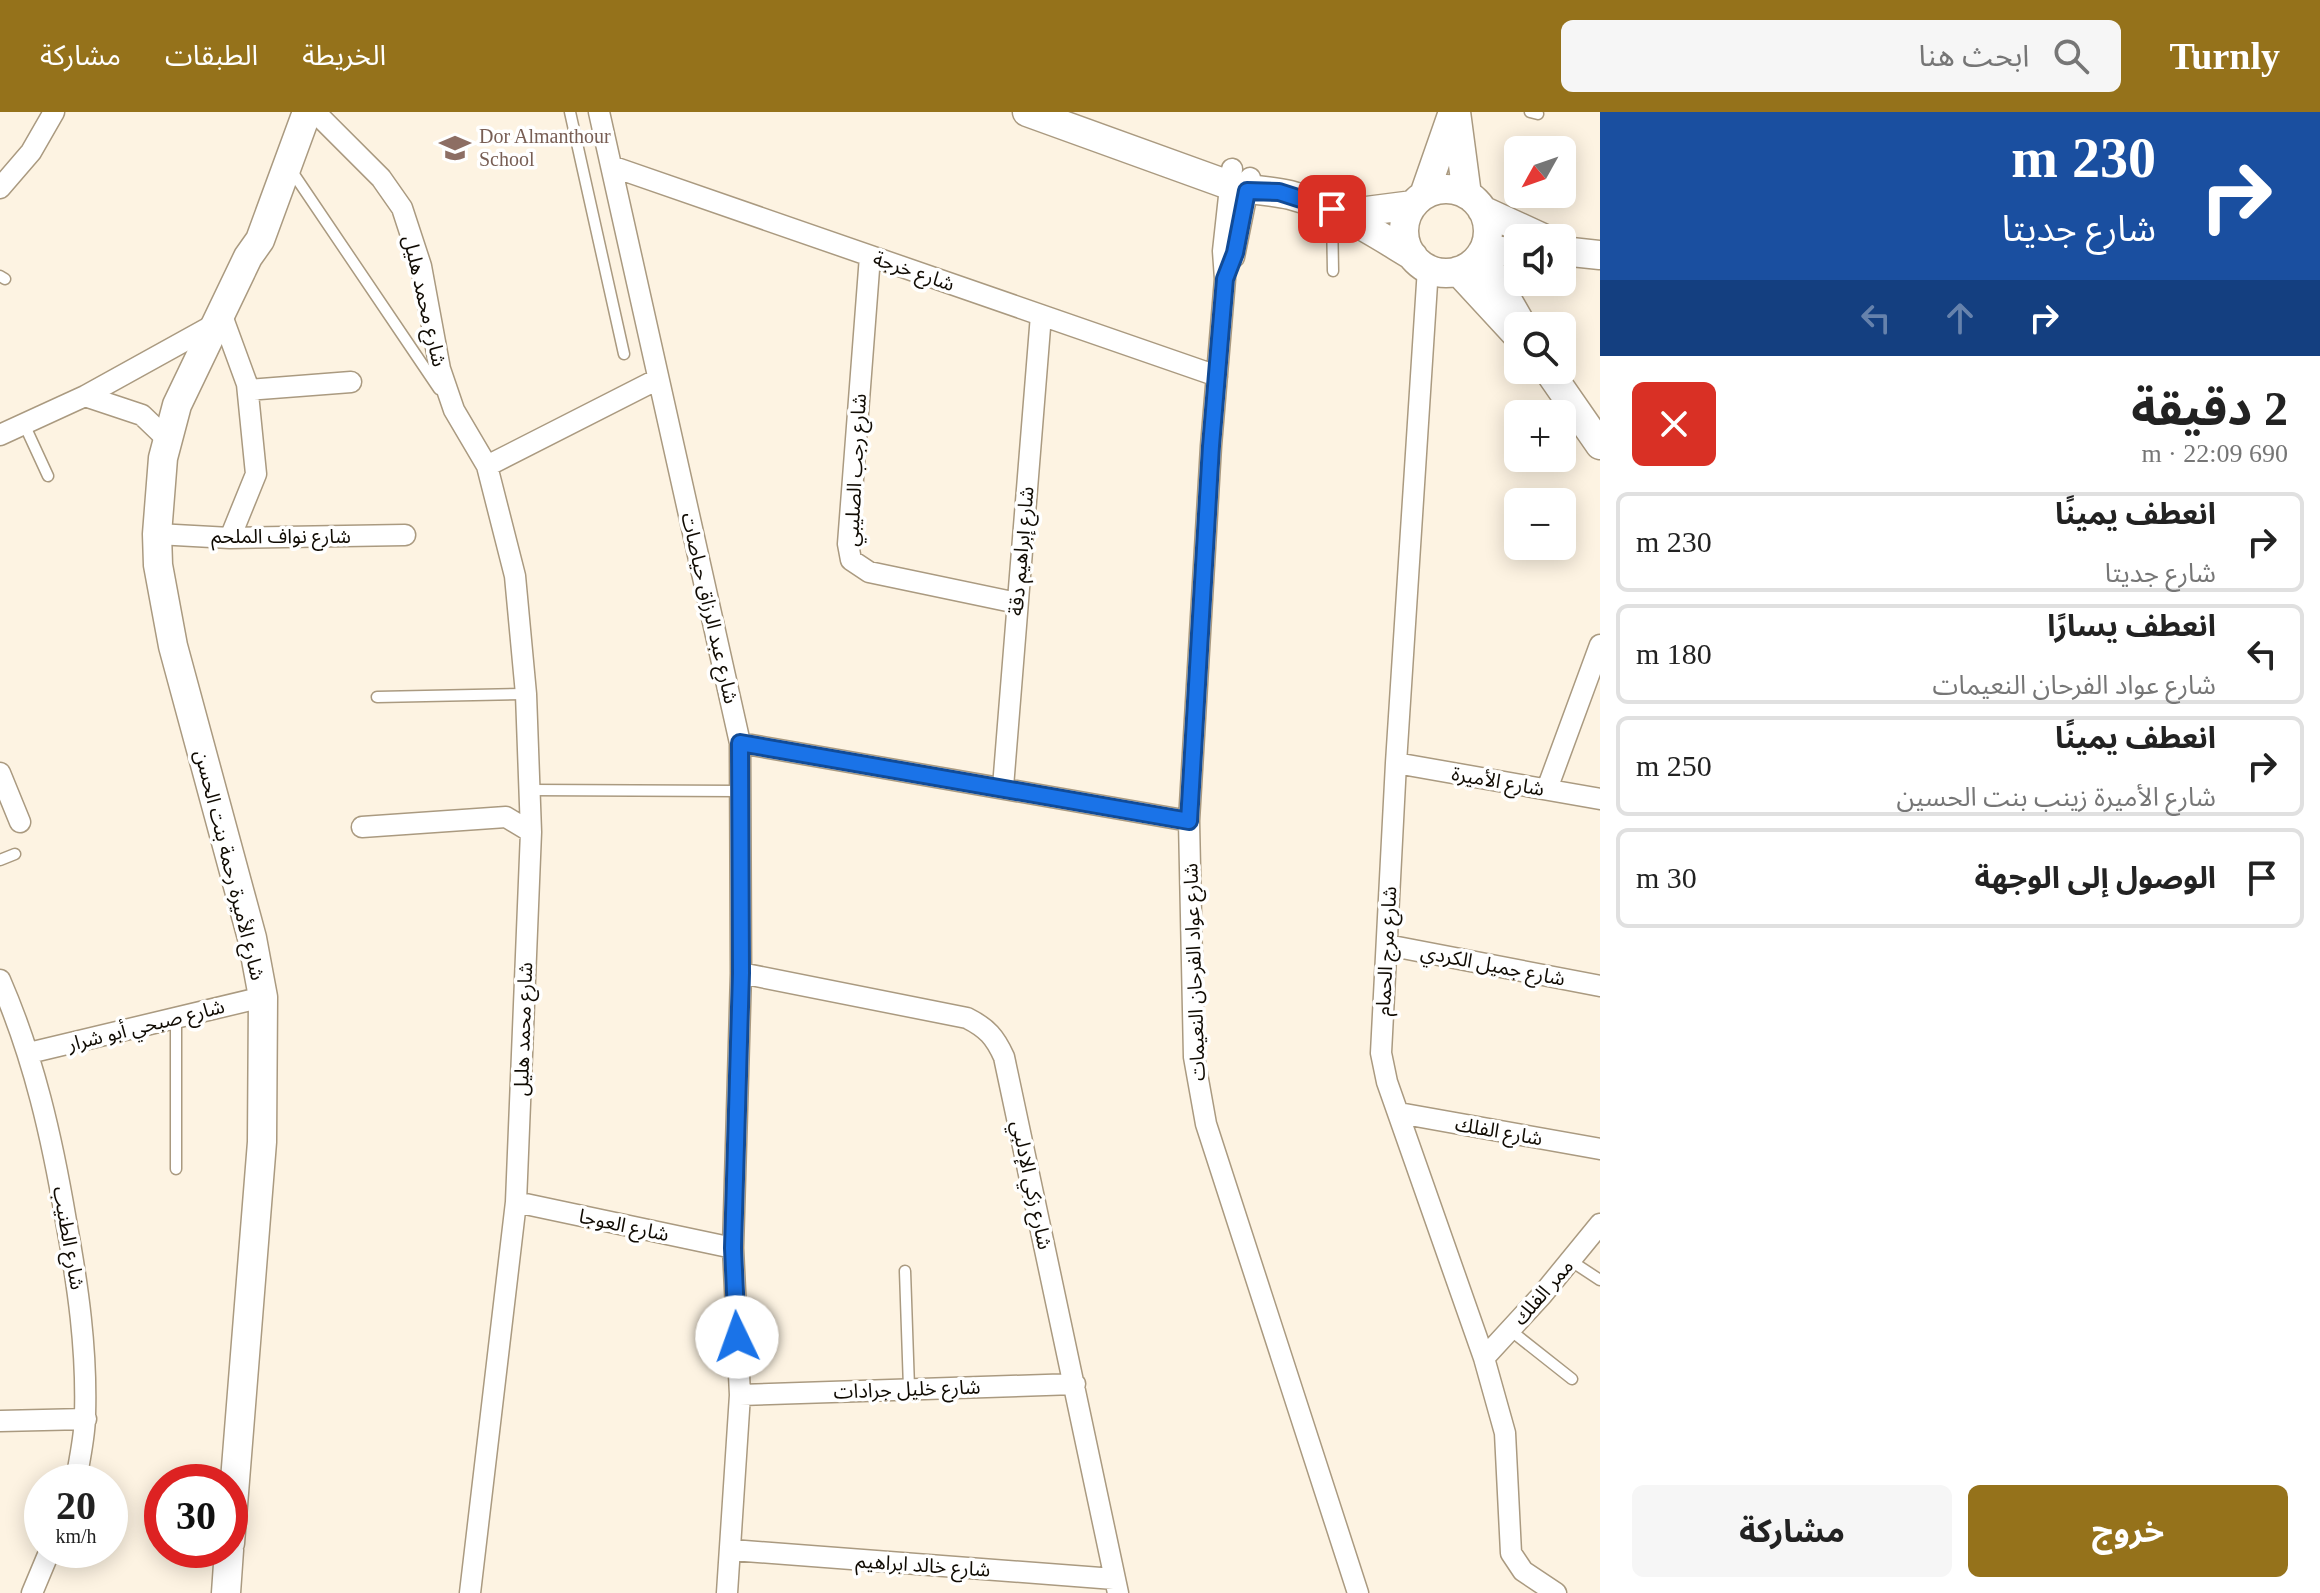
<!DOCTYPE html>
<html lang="ar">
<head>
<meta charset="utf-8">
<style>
	:root { --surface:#fff; --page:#f6f6f6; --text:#222; --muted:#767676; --line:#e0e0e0; --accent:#95721b }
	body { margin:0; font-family:"Times New Roman","Noto Sans Arabic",serif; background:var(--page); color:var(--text); direction:rtl; height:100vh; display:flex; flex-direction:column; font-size:30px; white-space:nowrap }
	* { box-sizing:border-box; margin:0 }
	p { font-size:26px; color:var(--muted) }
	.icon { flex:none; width:44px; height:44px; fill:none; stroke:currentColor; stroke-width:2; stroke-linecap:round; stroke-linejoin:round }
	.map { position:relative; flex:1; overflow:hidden; direction:ltr }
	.drawer { display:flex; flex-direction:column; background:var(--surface); width:720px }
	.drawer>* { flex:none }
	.banner { background:#1a4fa0; color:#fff; overflow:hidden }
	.needle { width:52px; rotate:230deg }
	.controls { position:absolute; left:1504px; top:24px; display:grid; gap:16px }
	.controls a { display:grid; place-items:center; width:72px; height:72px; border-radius:12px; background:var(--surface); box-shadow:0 4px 20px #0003; font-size:40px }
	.speed { position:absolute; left:24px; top:1352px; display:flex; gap:16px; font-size:40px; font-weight:700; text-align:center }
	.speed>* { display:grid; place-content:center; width:104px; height:104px; border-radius:50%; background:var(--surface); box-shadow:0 4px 20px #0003; line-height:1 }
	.speed small { font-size:20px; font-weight:400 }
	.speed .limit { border:12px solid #d22; background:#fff; color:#111 }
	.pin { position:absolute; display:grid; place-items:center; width:68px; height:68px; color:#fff; margin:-34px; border-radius:16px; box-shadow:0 4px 12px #0006 }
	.me { position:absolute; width:88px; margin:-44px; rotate:357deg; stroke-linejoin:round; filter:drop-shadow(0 0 6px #0008) }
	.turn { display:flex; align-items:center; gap:28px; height:168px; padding:0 32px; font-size:36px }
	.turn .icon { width:104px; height:104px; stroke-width:2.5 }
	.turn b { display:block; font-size:56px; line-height:68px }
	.lanes { display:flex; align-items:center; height:76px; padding:0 32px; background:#0003; justify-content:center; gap:40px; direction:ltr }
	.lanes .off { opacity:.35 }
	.round { display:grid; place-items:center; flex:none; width:84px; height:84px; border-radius:12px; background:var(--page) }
	.head { display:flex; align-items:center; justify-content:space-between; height:136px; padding:0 32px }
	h1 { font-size:48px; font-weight:700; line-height:60px }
	.cta { display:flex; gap:16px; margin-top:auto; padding:16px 32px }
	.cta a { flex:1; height:92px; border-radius:12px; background:var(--accent); color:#fff; font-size:32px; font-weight:700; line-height:92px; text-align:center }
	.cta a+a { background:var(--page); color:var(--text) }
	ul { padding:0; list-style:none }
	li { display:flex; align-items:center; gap:24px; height:100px; margin:0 16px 12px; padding:0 16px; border:4px solid var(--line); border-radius:12px }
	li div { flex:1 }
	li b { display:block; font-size:30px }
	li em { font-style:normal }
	header { display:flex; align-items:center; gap:48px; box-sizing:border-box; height:112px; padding:0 40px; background:var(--accent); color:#fff }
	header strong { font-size:38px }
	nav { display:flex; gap:44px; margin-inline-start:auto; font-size:28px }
	.search { width:560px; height:72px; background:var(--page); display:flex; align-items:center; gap:20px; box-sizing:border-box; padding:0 28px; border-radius:12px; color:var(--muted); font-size:30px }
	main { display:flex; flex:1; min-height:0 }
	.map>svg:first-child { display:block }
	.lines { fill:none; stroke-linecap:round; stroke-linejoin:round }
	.lane-casing { stroke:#aa9a80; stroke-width:13 }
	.street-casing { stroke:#aa9a80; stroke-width:23 }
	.secondary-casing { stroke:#aa9a80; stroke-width:31 }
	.lane { stroke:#fff; stroke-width:10 }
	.street { stroke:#fff; stroke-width:20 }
	.secondary { stroke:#fff; stroke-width:28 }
	.route-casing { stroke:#114b97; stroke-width:20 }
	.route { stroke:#1a73e8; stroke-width:14 }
	.labels { text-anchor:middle; stroke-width:7; stroke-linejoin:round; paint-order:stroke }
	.education-label { font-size:20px; fill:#785e54; stroke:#fff; text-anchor:start }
	.street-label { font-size:20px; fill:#100b03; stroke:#fff }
</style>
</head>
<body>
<header>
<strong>Turnly</strong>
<div class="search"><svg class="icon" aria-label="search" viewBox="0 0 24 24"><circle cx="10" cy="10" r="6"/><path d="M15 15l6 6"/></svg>ابحث هنا</div>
<nav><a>الخريطة</a><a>الطبقات</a><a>مشاركة</a></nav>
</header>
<main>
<section class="drawer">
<div class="banner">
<div class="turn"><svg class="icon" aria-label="right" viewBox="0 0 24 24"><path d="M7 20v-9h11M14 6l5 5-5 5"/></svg><div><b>230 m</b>شارع جديتا</div></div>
<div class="lanes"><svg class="icon off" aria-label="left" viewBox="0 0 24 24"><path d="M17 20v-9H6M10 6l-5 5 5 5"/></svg><svg class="icon off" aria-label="ahead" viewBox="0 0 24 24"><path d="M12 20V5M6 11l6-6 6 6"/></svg><svg class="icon" aria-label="right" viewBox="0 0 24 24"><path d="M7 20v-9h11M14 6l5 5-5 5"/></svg></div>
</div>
<div class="head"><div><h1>2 دقيقة</h1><p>690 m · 22:09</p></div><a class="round" style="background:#d93025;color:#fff"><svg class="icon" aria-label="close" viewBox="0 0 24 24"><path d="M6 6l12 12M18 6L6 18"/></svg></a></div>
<ul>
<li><svg class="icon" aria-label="right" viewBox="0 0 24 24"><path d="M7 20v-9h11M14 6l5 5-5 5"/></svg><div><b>انعطف يمينًا</b><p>شارع جديتا</p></div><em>230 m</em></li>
<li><svg class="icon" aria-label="left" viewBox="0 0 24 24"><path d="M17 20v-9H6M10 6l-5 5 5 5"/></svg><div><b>انعطف يسارًا</b><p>شارع عواد الفرحان النعيمات</p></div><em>180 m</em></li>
<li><svg class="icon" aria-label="right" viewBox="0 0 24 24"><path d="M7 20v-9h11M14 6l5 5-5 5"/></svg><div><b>انعطف يمينًا</b><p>شارع الأميرة زينب بنت الحسين</p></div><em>250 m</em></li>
<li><svg class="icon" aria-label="arrive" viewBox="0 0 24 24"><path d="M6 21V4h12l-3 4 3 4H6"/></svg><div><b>الوصول إلى الوجهة</b></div><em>30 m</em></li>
</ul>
<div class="cta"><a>خروج</a><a>مشاركة</a></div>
</section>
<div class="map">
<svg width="1600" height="1481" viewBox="0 0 1600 1481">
	<rect width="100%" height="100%" fill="#fdf3e2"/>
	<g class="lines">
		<defs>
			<path id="lane" d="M570,0L624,242
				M1530,0L1538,2
				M291,58L439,277
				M1332,103L1333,159
				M0,164L5,167
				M24,312L48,364
				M377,585L526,582
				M531,678L738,679
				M0,748L15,742
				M176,1057V905
				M1571,1149L1600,1168
				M905,1159L909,1276
				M1510,1218L1572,1267"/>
			<path id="street" d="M315,0L381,66L402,96L421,154L440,257L454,298L487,354L515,464L526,582L531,720L516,1090L470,1481
				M599,0L740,631L741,861L733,1136L740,1283L727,1481
				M611,54L1217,264
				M1232,57L1223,139L1225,167L1211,334L1189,709L1194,945L1206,1012L1358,1481
				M0,76L31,40L54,0
				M870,144L848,432L851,448L869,460L1017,491
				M1234,145L1250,66
				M1428,156L1396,651L1381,941L1387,970L1484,1246L1505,1321L1511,1441L1523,1459L1556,1481
				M221,201L247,272L256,362L230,426
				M248,278L351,270
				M85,284L142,303L167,327
				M0,323L85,284L217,211
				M487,354L658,267
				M157,422L230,426L405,423
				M740,631L1189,709
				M1396,651L1600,687
				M0,661L20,710
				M1003,675L1041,203
				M1547,677L1600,533
				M362,715L506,705L531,720
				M1387,833L1600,874
				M741,861L967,906C987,916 995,925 1004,945L1118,1481
				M0,868C34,946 52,1026 66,1109C78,1174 87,1237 85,1303C85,1325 79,1348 76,1370
				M29,941L263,885
				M1399,1001L1600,1037
				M516,1090L733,1136
				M1484,1246L1542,1183L1600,1112
				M740,1283L1075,1272
				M0,1309L86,1307
				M732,1438L1114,1467
				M32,1481L50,1438"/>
			<path id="secondary" d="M1027,0L1229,73C1250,79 1270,78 1290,83C1336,95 1373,120 1413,144
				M1456,0L1467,83
				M1404 119a42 42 0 1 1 84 0a42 42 0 1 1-84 0Z
				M1424,83L1453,0
				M1482,98L1543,126
				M1343,102L1413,93
				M1484,138L1518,140
				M1562,139L1600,143
				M1481,142L1520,210
				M1458,159L1518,224
				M1548,258L1600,333
				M230,1431L262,1030L263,885L252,826L173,534L158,453L157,422L163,346L177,293L248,145L260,128L307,0
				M226,1481L229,1438"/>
		</defs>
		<!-- lane casing -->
		<use href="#lane" class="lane-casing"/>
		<!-- street casing -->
		<use href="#street" class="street-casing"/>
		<!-- secondary casing -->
		<use href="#secondary" class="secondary-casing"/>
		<!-- lane -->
		<use href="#lane" class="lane"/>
		<!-- street -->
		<use href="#street" class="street"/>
		<!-- secondary -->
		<use href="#secondary" class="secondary"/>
	</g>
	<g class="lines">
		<defs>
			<path id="route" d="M737,1225L733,1136L741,861L740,631L1189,709L1211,334L1225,167L1235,141L1247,79L1279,80L1332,97"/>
		</defs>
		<!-- route casing -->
		<use href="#route" class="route-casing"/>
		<!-- route -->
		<use href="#route" class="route"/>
	</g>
	<!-- icons -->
	<defs>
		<symbol id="school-bare" viewBox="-9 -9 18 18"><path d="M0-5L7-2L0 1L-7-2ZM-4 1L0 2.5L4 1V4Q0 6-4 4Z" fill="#8d6e63" stroke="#fff" stroke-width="2.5" paint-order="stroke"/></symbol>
	</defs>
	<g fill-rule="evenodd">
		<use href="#school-bare" x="433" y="14" width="44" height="44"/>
	</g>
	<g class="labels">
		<!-- education labels -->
		<g class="education-label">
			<text x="479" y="31">Dor Almanthour<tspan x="479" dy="23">School</tspan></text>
		</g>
		<!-- street labels -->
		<g class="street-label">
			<text transform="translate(914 159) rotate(19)" y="7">شارع خرجة</text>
			<text transform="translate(425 189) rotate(77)" y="7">شارع محمد هليل</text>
			<text transform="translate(855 358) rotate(-87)" y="7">شارع رجب الصليبي</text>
			<text x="281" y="431">شارع نواف الملحم</text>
			<text transform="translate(1021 439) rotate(-85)" y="7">شارع إبراهيم دقة</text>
			<text transform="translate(710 496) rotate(77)" y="7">شارع عبد الرزاق حياصات</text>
			<text transform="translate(1498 669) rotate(10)" y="7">شارع الأميرة</text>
			<text transform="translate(230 753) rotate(76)" y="7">شارع الأميرة رحمة بنت الحسن</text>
			<text transform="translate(1386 839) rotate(-87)" y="7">شارع مرج الحمام</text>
			<text transform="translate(1493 853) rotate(11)" y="7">شارع جميل الكردي</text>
			<text transform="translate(1194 860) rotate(-92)" y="7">شارع عواد الفرحان النعيمات</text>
			<text transform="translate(146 913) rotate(-14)" y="7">شارع صبحي أبو شرار</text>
			<text transform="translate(523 917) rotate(-88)" y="7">شارع محمد هليل</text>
			<text transform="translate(1499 1019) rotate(10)" y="7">شارع الفلك</text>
			<text transform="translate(1032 1073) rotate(78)" y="7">شارع زكي الإدلبي</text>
			<text transform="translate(624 1113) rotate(12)" y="7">شارع العوجا</text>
			<text transform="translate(69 1126) rotate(80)" y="7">شارع الطنيب</text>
			<text transform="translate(1543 1180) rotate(-49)" y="7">ممر الفلك</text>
			<text transform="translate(907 1277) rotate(-2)" y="7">شارع خليل جرادات</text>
			<text transform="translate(923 1453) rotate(4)" y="7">شارع خالد ابراهيم</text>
		</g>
	</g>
</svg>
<div class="controls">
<a><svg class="needle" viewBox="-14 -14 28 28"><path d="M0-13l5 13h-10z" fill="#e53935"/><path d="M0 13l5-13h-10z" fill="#767676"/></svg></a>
<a><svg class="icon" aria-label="sound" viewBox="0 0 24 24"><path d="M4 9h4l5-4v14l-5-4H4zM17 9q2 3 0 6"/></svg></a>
<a><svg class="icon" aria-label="search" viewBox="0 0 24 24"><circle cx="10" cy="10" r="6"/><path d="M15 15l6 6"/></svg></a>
<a>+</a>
<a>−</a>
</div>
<div class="speed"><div>20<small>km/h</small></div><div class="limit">30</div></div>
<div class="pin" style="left:1332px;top:97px;background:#d93025"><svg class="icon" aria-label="arrive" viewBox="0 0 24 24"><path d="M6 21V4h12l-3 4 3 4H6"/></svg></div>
<svg class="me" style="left:737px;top:1225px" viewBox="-20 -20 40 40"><circle r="19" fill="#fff"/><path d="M0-13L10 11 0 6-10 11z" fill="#1a73e8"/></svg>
</div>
</main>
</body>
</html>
